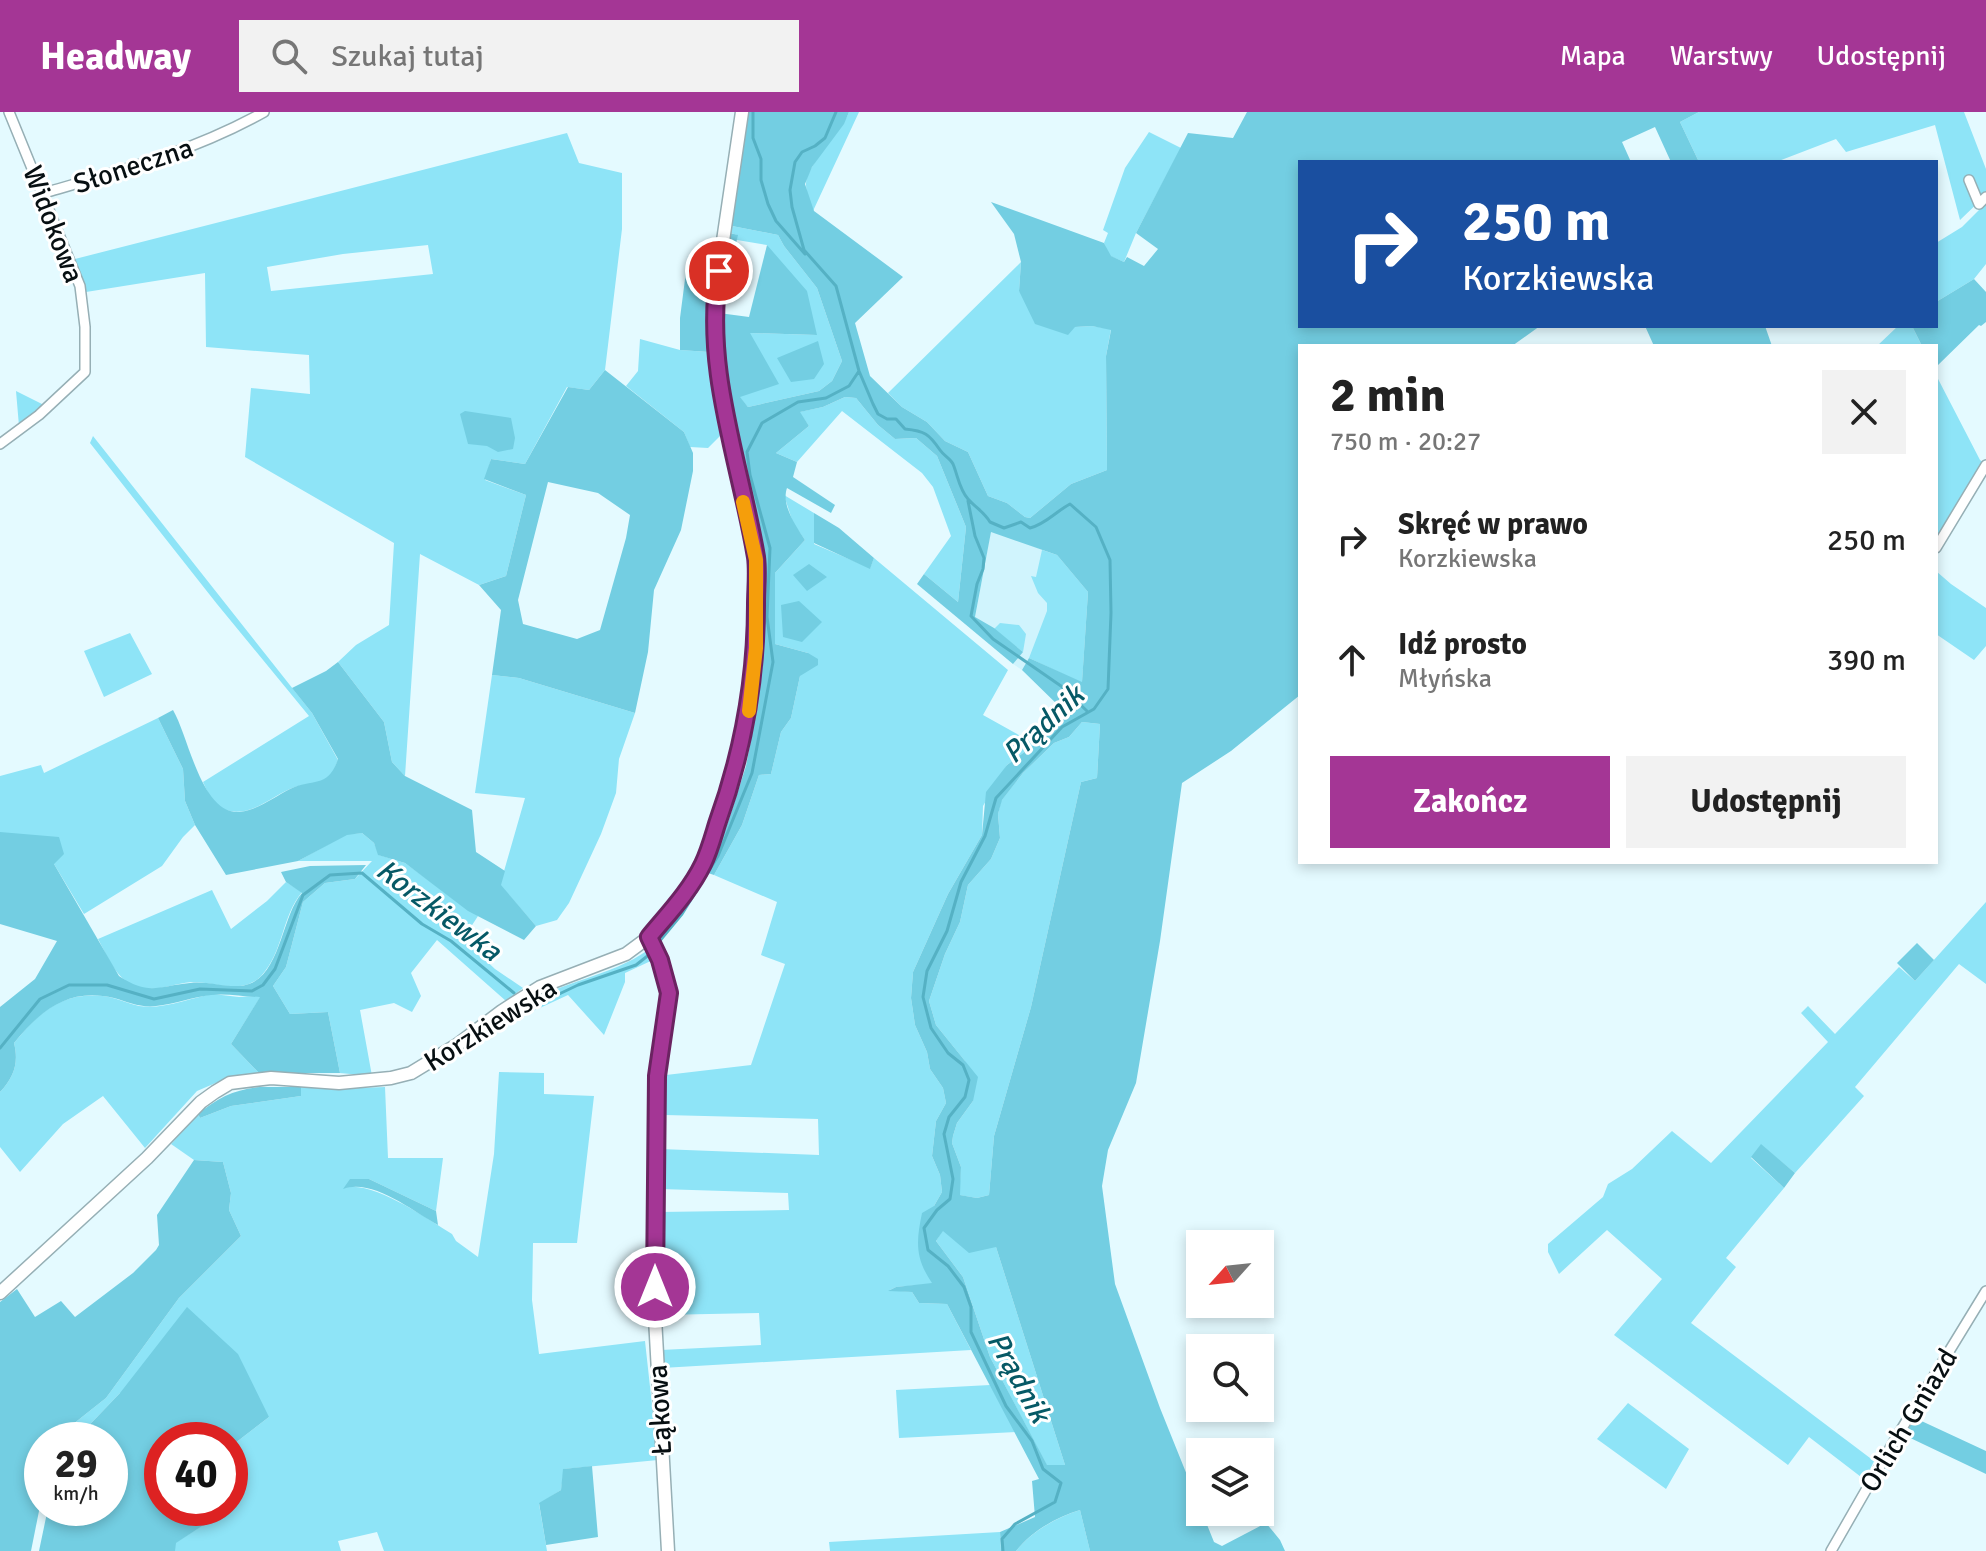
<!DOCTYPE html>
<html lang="pl">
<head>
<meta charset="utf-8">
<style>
	:root { --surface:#fff; --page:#f2f2f2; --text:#222; --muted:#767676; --accent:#a43695 }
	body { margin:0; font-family:Signika,sans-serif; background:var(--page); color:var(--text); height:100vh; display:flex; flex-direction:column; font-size:30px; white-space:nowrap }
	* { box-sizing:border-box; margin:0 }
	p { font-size:26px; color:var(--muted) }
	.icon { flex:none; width:44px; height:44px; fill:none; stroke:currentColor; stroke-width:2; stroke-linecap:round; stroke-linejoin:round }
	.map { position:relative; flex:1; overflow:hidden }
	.side { position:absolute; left:1298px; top:232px; width:640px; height:520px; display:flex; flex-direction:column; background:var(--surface); border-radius:0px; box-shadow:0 4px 12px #0003 }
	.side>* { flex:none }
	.banner { position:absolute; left:1298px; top:48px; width:640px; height:168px; border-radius:0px; box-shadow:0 4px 12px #0003; background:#1a4fa0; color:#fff; overflow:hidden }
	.needle { width:52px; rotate:243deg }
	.tools { position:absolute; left:1186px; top:1118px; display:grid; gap:16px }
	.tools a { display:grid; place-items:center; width:88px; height:88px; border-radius:0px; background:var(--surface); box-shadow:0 4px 12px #0003; font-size:40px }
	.speed { position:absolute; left:24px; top:1310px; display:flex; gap:16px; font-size:40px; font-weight:700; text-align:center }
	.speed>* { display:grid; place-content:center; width:104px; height:104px; border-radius:50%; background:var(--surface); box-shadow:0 4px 12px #0003; line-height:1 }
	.speed small { font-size:20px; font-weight:400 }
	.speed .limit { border:12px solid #d22; background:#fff; color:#111 }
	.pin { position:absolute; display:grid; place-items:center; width:68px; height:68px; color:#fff; margin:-34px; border:4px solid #fff; border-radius:50%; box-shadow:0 2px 8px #0007 }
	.me { position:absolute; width:88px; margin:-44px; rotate:0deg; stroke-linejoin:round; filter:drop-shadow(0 0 6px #0008) }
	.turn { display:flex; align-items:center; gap:28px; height:168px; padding:0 32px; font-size:36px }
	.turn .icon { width:104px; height:104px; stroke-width:2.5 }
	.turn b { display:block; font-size:56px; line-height:68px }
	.round { display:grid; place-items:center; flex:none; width:84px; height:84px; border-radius:0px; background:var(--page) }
	.head { display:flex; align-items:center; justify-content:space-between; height:136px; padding:0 32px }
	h1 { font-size:48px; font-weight:800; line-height:60px }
	.cta { display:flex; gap:16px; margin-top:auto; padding:16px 32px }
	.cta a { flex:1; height:92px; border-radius:0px; background:var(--accent); color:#fff; font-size:32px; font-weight:800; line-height:92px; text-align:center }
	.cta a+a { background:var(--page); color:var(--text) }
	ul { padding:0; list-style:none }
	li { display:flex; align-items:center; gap:24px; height:120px; padding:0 32px }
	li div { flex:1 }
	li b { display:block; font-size:30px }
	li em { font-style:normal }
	header { display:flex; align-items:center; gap:48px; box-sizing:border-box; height:112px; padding:0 40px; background:var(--accent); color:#fff }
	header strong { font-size:38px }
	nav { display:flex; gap:44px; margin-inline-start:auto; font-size:28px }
	.search { width:560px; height:72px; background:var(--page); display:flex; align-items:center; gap:20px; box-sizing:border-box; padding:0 28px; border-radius:0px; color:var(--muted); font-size:30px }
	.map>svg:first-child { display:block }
	.built { fill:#d0f4fd }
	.green { fill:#8ee4f7; fill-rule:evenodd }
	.forest { fill:#73cee2; fill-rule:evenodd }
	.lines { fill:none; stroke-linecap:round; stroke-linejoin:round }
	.stream { stroke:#55b1c4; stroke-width:3 }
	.street-casing { stroke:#96afb5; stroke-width:12 }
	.secondary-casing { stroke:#96afb5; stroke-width:15 }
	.street { stroke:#fff; stroke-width:9 }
	.secondary { stroke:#fff; stroke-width:12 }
	.route-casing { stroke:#6b2361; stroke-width:20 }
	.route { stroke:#a43695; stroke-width:14 }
	.slow { stroke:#f59e0b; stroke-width:14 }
	.labels { text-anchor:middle; stroke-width:6; stroke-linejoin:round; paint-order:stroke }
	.street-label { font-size:28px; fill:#070f12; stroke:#fff }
	.water-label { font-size:30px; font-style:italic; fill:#065966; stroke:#fff }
</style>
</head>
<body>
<header>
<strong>Headway</strong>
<div class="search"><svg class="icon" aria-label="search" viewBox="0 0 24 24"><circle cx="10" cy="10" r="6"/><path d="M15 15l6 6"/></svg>Szukaj tutaj</div>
<nav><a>Mapa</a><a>Warstwy</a><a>Udostępnij</a></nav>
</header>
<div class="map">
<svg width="1986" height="1439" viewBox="0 0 1986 1439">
	<rect width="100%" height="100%" fill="#e4faff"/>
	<!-- built -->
	<path class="built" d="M991,419L1057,443L1088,480L1029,546L1022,558L1013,552L1023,539L975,506Z"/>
	<!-- green -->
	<path class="green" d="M849,0H859L813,99C811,91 806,81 806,73C805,54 841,21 849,0Z
		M1699,0H1964L1986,57V83L1960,108L1935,13L1846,40L1836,27L1776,50H1699L1680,10Z
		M1149,20L1181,36L1136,121L1124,150L1110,144L1104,131L1108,121L1103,118L1125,56Z
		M567,21L579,51L622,61V117L605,258L589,278L567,275L525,352L491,347L485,368L526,383L506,464L479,473L420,442L405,664L392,650L384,610L338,550L356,533L389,513L394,431L245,345L251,276L310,282L309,243L206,235L205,161L86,180L75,147ZM428,133L433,162L271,179L267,155L343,142Z
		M1986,91V152L1974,167L1936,190V131L1962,115Z
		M732,114L778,123L784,134L817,176L842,249L832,269L819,279L748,295L739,285L750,221L816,223L767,133L737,128V123L731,121Z
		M1021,150L1019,179L1075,215L1092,214L1111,217L1106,244L1107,358L1071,372L1030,406L1025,405L1007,391L988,384L968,340L945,329L927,310L902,295L888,281Z
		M1898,214H1912L1922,234H1877Z
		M640,227L680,238L709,240L723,321L708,336L690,335L684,320L626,274L638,259Z
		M1936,263L1980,348L1986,352V361L1936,442Z
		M16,279L44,293L19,314Z
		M845,285L856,286L878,313L895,327L916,326L937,344L966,415L958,490L924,462L951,424L933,375L922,361L842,299L797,350L776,341L809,314L799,300L823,295Z
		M93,324L312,601L338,648C335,655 333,664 325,668C317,673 304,672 295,675C272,683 252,706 226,698C214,695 208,681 203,670L309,604L217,492L90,331Z
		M784,383L814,401V432L870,456L874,446L1008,558L983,603L1035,632L1007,653L983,694L982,723L948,782L913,860L911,886L915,913L927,940L930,957L943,976L946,991L936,1009L932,1044L940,1063L942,1080L934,1094L932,1172L896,1175L890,1178L912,1180L919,1191L947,1192L971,1238L662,1256L661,1238L761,1233L759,1201L660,1203V1100L789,1098L788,1081L660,1077V1037L819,1043L818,1007L665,1003L666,963L751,953L785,852L761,843L777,790L714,763L742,713L759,663L771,662L781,620L791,606L800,564L808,541L775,532V461L805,428L793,411Z
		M1042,438L1057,443L1088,480L1082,571L1029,546L1047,499V491L1038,481L1031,464L1036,465Z
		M1936,459L1951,472L1986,496V534L1974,548L1936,522Z
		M1000,511L1019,513L1026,522L1023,540L994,517Z
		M130,521L152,562L104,585L84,539Z
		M492,563L519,566L635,601L619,647L616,681L601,722L569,791L557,808L536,814L500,773L525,686L475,681Z
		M158,606L183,657L185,689L195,713L183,725L162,754L84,802L54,752L0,722V664L41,653L44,661Z
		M1082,610L1100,612L1097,666L1081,670L1031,895L994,1024L989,1083L977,1086L959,1083L961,1055L952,1031L953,1024L957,1011L973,989L965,949L936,913L929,889L945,842L960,810L968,773L991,747L1000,726L998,702L1001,689L1023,661L1054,631L1069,625Z
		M362,721L374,731L379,743L405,751L478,804L463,827L495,857L523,876L506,889L437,828L411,861L421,884L412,900L394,891L360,898L372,964L340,961L328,900L290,902L273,874L286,855L303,790L325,771L355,767L372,749H298L347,722Z
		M286,770L302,780C282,804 283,840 262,863C243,884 214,869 191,870C169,872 152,883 131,872C114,863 107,843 98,827L212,778L231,817L267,789Z
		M1986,790V872L1959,852L1855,975L1864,984L1795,1061L1761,1033L1751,1046L1784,1076L1726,1146L1736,1155L1691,1211L1874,1349L1865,1368L1809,1325L1788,1353L1614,1223L1662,1167L1607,1118L1559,1162L1548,1140V1132L1603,1085L1608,1072L1632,1057L1672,1019L1711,1051L1828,930L1801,901L1808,894L1835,922L1899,855L1915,869Z
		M648,838L655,847L625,861V870L604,923L568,883L529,901L521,895C560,869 610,865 648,838Z
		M213,882L239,885L261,884L231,932L259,961L225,967L197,979L145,1036L103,984L63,1012L20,1060L0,1035V980C14,965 19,951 14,931C41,898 64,878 109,885C119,887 129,892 139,894C162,898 190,886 213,882Z
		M499,960L544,961V982L594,984L577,1131H533L532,1188L539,1242L645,1229L658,1348L564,1357L561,1378L539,1392L547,1439H384L377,1420L338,1429L341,1439H175V1431L216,1405L215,1396H230V1335L269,1305L120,1281L75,1328H53L106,1286L179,1186L241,1124L229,1098L231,1081L223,1050L194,1048L171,1032L198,1002L200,1006L231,994L301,984V975L334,977L385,975L388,1046H443L436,1099L369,1067L344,1076C371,1067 428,1107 452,1122L456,1129L478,1145L494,1042Z
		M943,1118L996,1135L1065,1353L1047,1354L990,1245L963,1165L936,1129Z
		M990,1273L1016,1320L899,1326L896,1278Z
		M1628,1291L1689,1337L1666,1377L1597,1327Z
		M1080,1398L1090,1439H1016C1031,1420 1057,1405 1080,1398Z
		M1000,1420L1001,1439H830L829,1430Z"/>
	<!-- forest -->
	<path class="forest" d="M748,0H849L844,12L812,55L805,72L814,99L903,165L855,211L870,264L902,295L927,310L945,329L968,340L988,384L1007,391L1025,405L1030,406L1071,372L1107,358L1106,244L1111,218L1092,214L1075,215L1068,223L1035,212L1019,179L1021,150L1014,122L991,90L1104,131L1111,144L1124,150L1127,145L1144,154L1158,137L1136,121L1188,21L1233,26L1247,0H1699L1680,10L1699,50H1671L1655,15L1622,30L1631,50H1300V214H1540L1512,234H1300V583L1231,639L1182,671L1160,829L1136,971L1108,1038L1102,1074L1115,1172L1160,1296L1214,1430L1222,1434L1266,1411L1280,1428L1285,1439H1090L1080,1398C1056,1405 1031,1420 1016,1439H1001L1000,1420L1035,1405L1032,1369L1039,1367L947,1192L919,1191L912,1180L888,1179L896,1175L932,1171C915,1146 916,1130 922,1101L934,1094L942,1080L940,1063L932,1044L936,1009L946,991L943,976L930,957L927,940L915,913L911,886L913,860L948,782L982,723L986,680L1007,653L1035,632L1066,601L1022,558L1029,546L1082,570L1088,480L1057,443L991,420L975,505L994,516L1023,540L1013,552L917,472L924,462L958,490L966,415L937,344L916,326L895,327L878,313L856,286L845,285L823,295L800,300L809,314L776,341L797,350L793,365L835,393L831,401L787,376C781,393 796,414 805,428L775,461V532L808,541L818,547V553L800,564L791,606L781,620L771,662L759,663L742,713L714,763L705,760L728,710L746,654L758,590L762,463L718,244L719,201L749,205L767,133L807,179L817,223L750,221L779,272L740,285L748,295L819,279L832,269L842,249L817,176L784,134L778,123L732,114L736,67ZM1082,610L1100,612L1097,666L1081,670L1031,895L994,1024L989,1083L977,1086L960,1083L961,1055L952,1031L953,1024L957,1011L973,989L978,965L936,913L929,889L945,842L960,810L968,773L991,747L1000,726L998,702L1002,688L1023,661L1054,631L1069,625ZM943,1119L969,1141L996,1135L1065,1353H1047L990,1245L963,1165L936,1129Z
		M730,121L738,123L732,149L741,153L737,172L722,169Z
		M688,144L712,149L708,189L709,240L680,238V206Z
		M1974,167L1986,180V210L1981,214L1979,213L1936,255V234H1922L1912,214H1936V190Z
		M1645,214H1765L1772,234H1654Z
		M818,229L824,252L814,267L791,270L777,246Z
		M605,258L684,320L693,341V359L681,418L654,478L648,540L635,601L519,566L492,563L501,498L479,473L506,464L526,383L484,367L491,347L525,352L568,275L589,278ZM548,370L598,381L630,403L626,426L600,518L577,527L523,512L518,488Z
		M465,299L511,306L515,326L513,337L498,340L487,334L468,332L460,302Z
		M814,401L839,416L874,446L870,457L814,431Z
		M809,452L827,465L807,479L793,463Z
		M799,489L822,510L802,530L783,525L781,493Z
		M338,550L384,610L392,650L405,664L472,698L476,740L505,759L501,773L536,814L524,828L468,799L405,751L378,743L374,731L362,721L347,723L298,749L226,763L195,713L185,689L183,657L158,606L173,598C189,625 201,703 240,700C258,698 274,685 290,677C313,666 328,677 338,647L312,601L292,576L326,559Z
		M0,720L59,725L64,742L54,752L119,864C149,884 158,874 190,871C206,869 223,875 239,874C281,872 280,805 302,781L286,770L281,760L310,754L366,753L355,767L325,771L303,790L286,855L273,874L290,902L328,900L340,961H259L231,932L260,885C244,885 227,881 211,883C193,885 175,892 156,894C141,896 128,890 114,886C69,875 41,898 14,931C19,951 14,965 0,980V895L35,867L57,829L0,812Z
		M1917,831L1934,848L1915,869L1897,851Z
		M260,975H301V984L231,994L200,1006L198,1002C217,986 235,977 260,975Z
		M1761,1032L1795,1061L1784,1076L1751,1045Z
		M194,1048L223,1050L231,1081L229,1098L241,1124L179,1186L106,1286L53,1328H42V1384L31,1439H0V1190L17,1177L35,1205L61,1189L75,1205L133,1161L156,1138L159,1133L157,1103Z
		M350,1067H369L436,1099L438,1113C412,1099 373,1066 343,1077Z
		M187,1195L238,1242L269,1305L230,1335V1328H162V1396H215L216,1405L176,1431L175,1439H39L48,1396H110V1328H75L120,1281Z
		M1915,1306L1986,1339V1362L1904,1323Z
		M592,1354L598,1425L546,1433L539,1391L561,1378L563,1357Z"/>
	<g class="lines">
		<!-- stream -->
		<path class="stream" d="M753,0V26L761,47V68L768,92L776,109L805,142
			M836,0L825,26L815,34L802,40L795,50L790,78L792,95L804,138L836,174L859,259L873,292L878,302L887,307H896L905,317C925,319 929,322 940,338C944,344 950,346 953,352C958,364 959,377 968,387C976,396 984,400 990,410L1004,416L1021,410L1030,416C1046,412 1055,400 1070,392L1096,415L1110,448L1111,501L1108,577L1094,597L1062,615L996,686L985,724L961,770L947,819L927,859L923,885L931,916L948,941L963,953L969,968L965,985L949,1005L944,1022L953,1067L950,1087L937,1098L924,1116L928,1138L948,1154L964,1175L971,1195V1220L1006,1294L1032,1329L1043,1357L1061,1371L1055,1390L1015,1412L1002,1427L1003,1439
			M968,389L975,424L984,446L983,457L977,472L971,504L993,527L1061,574L1088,600
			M658,831L682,802L718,744L752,661L773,550L767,505L770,436L750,363L747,340L762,311L798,290L826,286L849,274L859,259
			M525,890L536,893L578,873L636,853L650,842
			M0,936L40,887L69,873H107L154,887L200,877L252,879L263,873L275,857L303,783L330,763L362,761L422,812L451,829L514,881"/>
		<defs>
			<path id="street" d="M1969,68L1979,92L1986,85
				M44,81C120,59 194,39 264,0
				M0,332L39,303L85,260V215L80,174L9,0
				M1936,436L1986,353
				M1831,1439L1893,1331L1986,1179"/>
			<path id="secondary" d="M649,825L660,848L669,881L657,964L655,1206L668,1439
				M0,1181L147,1046L201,990L215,980L230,971L271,966L339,971L391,966L411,961L457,933L502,899L540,875L626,842L649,825L687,779L704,752L732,672L750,598L756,536V448L725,306L715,242V183L742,0"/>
		</defs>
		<!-- street casing -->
		<use href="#street" class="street-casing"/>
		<!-- secondary casing -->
		<use href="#secondary" class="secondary-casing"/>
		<!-- street -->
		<use href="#street" class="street"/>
		<!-- secondary -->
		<use href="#secondary" class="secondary"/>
	</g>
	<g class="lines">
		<defs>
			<path id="route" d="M655,1175L657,964L669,881L660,848L649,825C668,802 690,779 703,752C709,740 713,725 717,712C743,640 756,570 756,493C756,478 758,460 756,445C740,350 703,256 719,159"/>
		</defs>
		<!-- route casing -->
		<use href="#route" class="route-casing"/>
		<!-- route -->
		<use href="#route" class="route"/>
		<!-- slow -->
		<path class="slow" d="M743,390L756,448V536L749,599"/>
	</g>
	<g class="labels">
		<!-- street labels -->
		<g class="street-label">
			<text transform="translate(133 53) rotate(-18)" y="10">Słoneczna</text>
			<text transform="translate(54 112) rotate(69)" y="10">Widokowa</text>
			<text transform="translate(490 912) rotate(-32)" y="10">Korzkiewska</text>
			<text transform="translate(659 1298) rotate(-93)" y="10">Łąkowa</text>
			<text transform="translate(1908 1308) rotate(-59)" y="10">Orlich Gniazd</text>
		</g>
		<!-- water labels -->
		<g class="water-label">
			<text transform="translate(1043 612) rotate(-43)" y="10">Prądnik</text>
			<text transform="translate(439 798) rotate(37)" y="10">Korzkiewka</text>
			<text transform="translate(1019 1265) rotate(61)" y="10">Prądnik</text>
		</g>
	</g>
</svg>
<div class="tools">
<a><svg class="needle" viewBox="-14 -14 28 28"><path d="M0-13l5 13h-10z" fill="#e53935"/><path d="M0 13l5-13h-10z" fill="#767676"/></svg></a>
<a><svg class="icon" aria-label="search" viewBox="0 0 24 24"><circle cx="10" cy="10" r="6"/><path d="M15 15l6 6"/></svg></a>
<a><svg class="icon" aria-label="layers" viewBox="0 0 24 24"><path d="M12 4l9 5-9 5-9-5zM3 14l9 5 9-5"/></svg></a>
</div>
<div class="speed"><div>29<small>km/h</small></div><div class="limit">40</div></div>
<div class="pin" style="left:719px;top:159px;background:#d93025"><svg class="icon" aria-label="arrive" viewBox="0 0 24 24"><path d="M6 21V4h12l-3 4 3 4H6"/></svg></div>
<svg class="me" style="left:655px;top:1175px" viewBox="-20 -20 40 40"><circle r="17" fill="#a43695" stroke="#fff" stroke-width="3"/><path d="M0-11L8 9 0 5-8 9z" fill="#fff"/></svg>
<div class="banner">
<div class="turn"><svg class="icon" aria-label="right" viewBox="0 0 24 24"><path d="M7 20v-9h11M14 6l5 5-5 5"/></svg><div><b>250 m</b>Korzkiewska</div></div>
</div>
<section class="side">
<div class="head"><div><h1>2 min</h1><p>750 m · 20:27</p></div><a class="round"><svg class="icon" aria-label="close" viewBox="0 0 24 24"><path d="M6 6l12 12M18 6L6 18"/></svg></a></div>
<ul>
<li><svg class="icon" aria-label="right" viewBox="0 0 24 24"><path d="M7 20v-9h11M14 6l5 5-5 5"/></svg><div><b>Skręć w prawo</b><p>Korzkiewska</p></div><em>250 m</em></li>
<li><svg class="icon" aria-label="ahead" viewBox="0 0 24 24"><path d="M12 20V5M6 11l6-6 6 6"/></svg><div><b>Idź prosto</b><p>Młyńska</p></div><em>390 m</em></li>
</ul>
<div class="cta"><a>Zakończ</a><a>Udostępnij</a></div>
</section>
</div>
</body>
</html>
